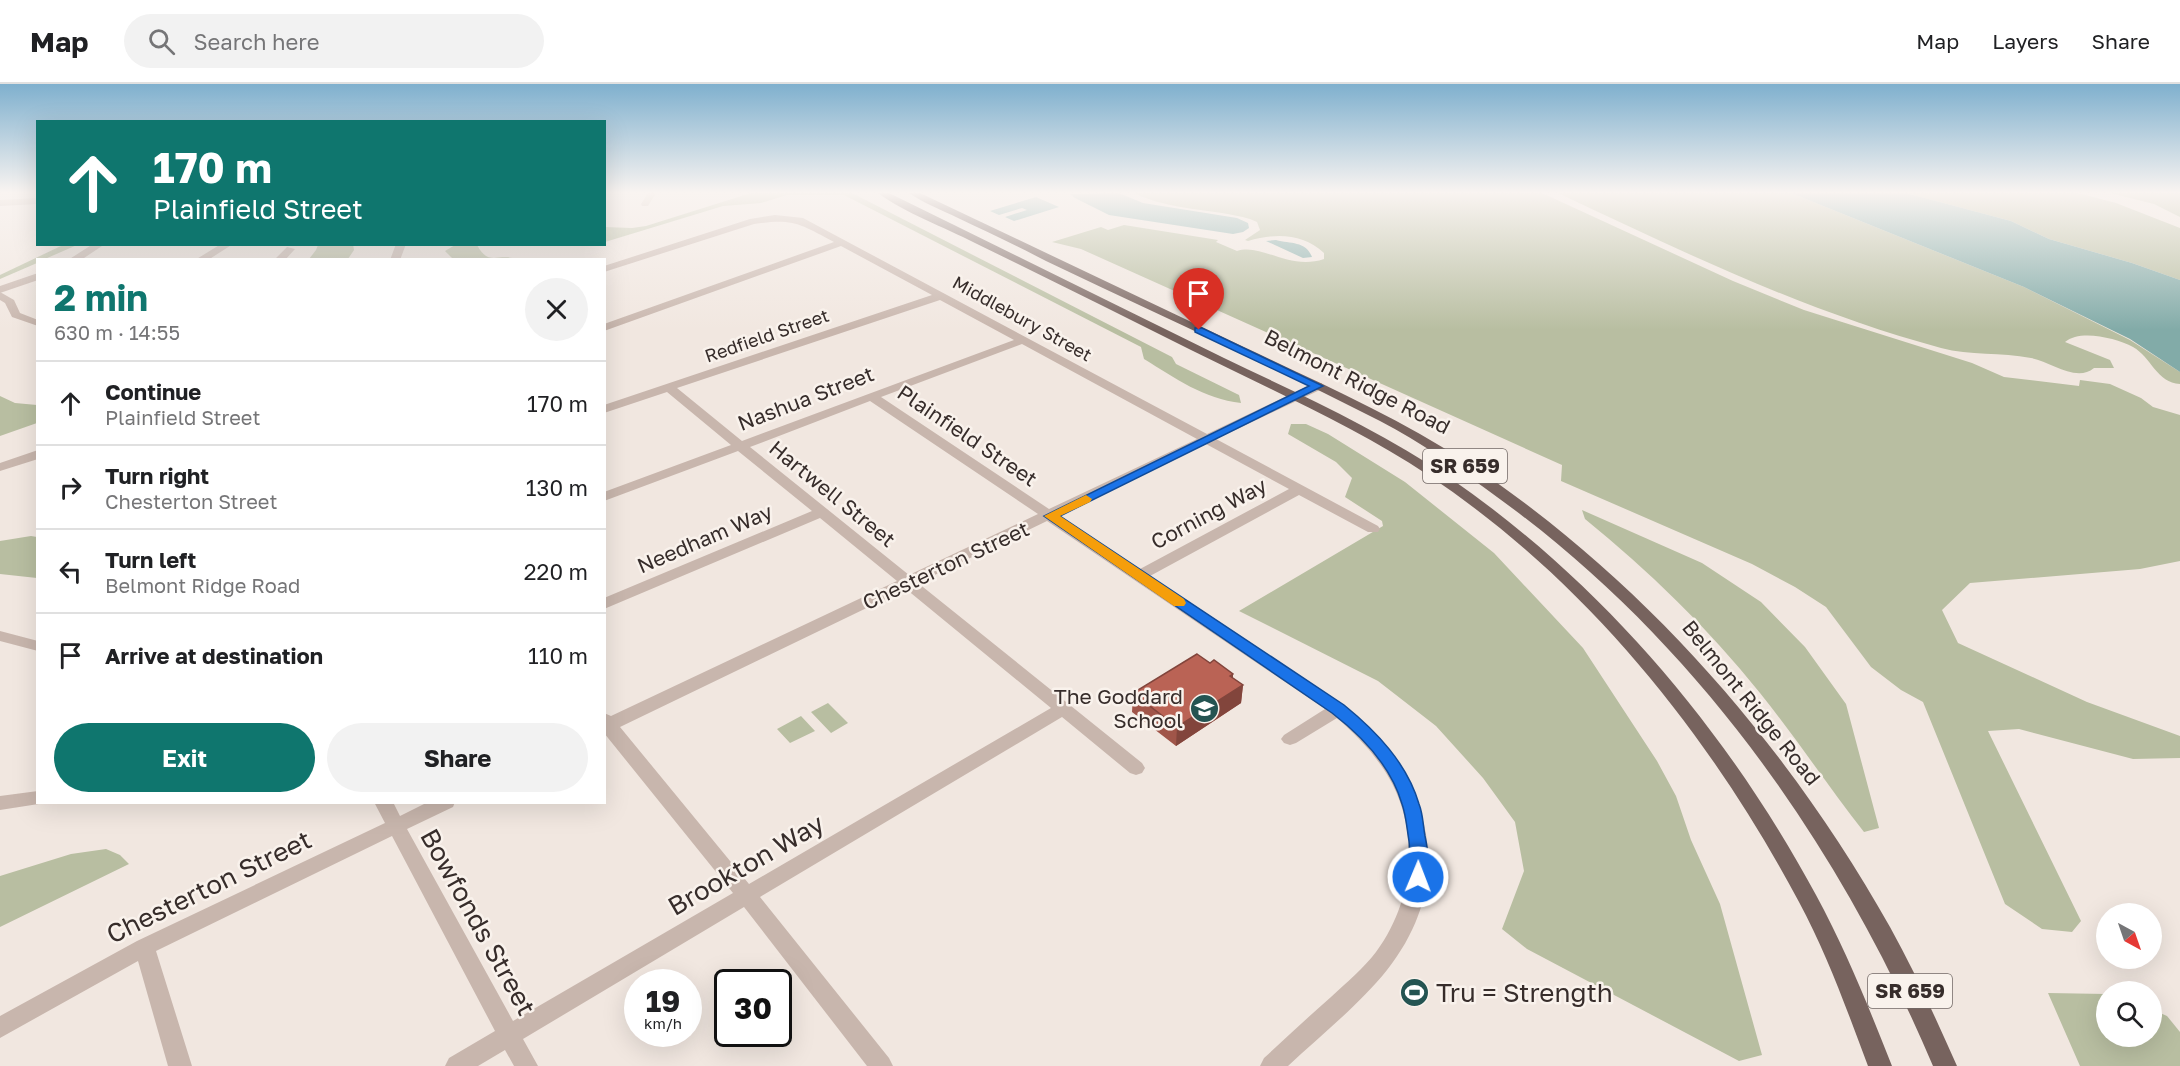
<!DOCTYPE html>
<html lang="en">
<head>
<meta charset="utf-8">
<style>
	:root { --surface:#fff; --page:#f2f2f2; --text:#202124; --muted:#757577; --line:#e0e0e0; --accent:#0f766e }
	body { margin:0; font-family:"Golos Text",sans-serif; background:var(--page); color:var(--text); height:100vh; display:flex; flex-direction:column; font-size:22px; white-space:nowrap }
	* { box-sizing:border-box; margin:0 }
	p { font-size:20px; color:var(--muted) }
	.icon { flex:none; width:33px; height:33px; fill:none; stroke:currentColor; stroke-width:2; stroke-linecap:round; stroke-linejoin:round }
	.map { position:relative; flex:1; overflow:hidden }
	.details { position:absolute; left:36px; top:174px; width:570px; height:546px; display:flex; flex-direction:column; background:var(--surface); border-radius:0px; box-shadow:0 6px 24px #0002 }
	.details>* { flex:none }
	.banner { position:absolute; left:36px; top:36px; width:570px; height:126px; border-radius:0px; box-shadow:0 6px 24px #0002; background:#0f766e; color:#fff; overflow:hidden }
	.needle { width:39px; rotate:140deg }
	.buttons { position:absolute; left:2096px; top:819px; display:grid; gap:12px }
	.buttons a { display:grid; place-items:center; width:66px; height:66px; border-radius:50%; background:var(--surface); box-shadow:0 6px 24px #0002; font-size:30px }
	.speed { position:absolute; left:624px; top:885px; display:flex; gap:12px; font-size:30px; font-weight:700; text-align:center }
	.speed>* { display:grid; place-content:center; width:78px; height:78px; border-radius:50%; background:var(--surface); box-shadow:0 6px 24px #0002; line-height:1 }
	.speed small { font-size:15px; font-weight:400 }
	.speed .limit { border:3px solid #111; border-radius:9px; background:#fff; color:#111 }
	.pin { position:absolute; display:grid; place-items:center; width:51px; height:51px; color:#fff; margin:-62px -26px; border-radius:50% 50% 50% 0; rotate:-45deg; box-shadow:0 0 6px #0007 }
	.pin .icon { rotate:45deg }
	.me { position:absolute; width:66px; margin:-33px; rotate:1deg; stroke-linejoin:round; filter:drop-shadow(0 0 4px #0008) }
	.turn { display:flex; align-items:center; gap:21px; height:126px; padding:0 18px; font-size:27px }
	.turn .icon { width:78px; height:78px; stroke-width:2.5 }
	.turn b { display:block; font-size:42px; line-height:51px }
	.round { display:grid; place-items:center; flex:none; width:63px; height:63px; border-radius:32px; background:var(--page) }
	.overview { display:flex; align-items:center; justify-content:space-between; height:102px; padding:0 18px }
	h1 { font-size:36px; font-weight:700; line-height:45px; color:var(--accent) }
	.primary-button { display:flex; gap:12px; margin-top:auto; padding:12px 18px }
	.primary-button a { flex:1; height:69px; border-radius:36px; background:var(--accent); color:#fff; font-size:24px; font-weight:700; line-height:69px; text-align:center }
	.primary-button a+a { background:var(--page); color:var(--text) }
	ul { padding:0; list-style:none }
	li { display:flex; align-items:center; gap:18px; height:84px; padding:0 18px; border-top:2px solid var(--line) }
	li div { flex:1 }
	li b { display:block; font-size:22px }
	li em { font-style:normal }
	header { display:flex; align-items:center; gap:36px; box-sizing:border-box; height:84px; padding:0 30px; background:var(--surface); border-bottom:2px solid var(--line) }
	header strong { font-size:28px }
	nav { display:flex; gap:33px; margin-inline-start:auto; font-size:21px }
	.search { width:420px; height:54px; background:var(--page); display:flex; align-items:center; gap:15px; box-sizing:border-box; padding:0 21px; border-radius:33px; color:var(--muted); font-size:22px }
	.map>svg:first-child { display:block }
	.green { fill:#b8bea1 }
	.water { fill:#82aba8 }
	.lines { fill:none; stroke-linecap:round; stroke-linejoin:round }
	.minor { fill:#c8b6ad; fill-rule:evenodd }
	.tertiary { fill:#c8b6ad; fill-rule:evenodd }
	.primary { fill:#77635e; fill-rule:evenodd }
	.wall { fill:#a05549 }
	.shaded-wall { fill:#82453c }
	.building { fill:#ba6355; stroke:#82453c; stroke-width:1.5 }
	.route { fill:#1a73e8; stroke:#114b97; stroke-width:1.5 }
	.slow { fill:#f59e0b }
	.labels { text-anchor:middle; stroke-width:5; stroke-linejoin:round; paint-order:stroke }
	.far-street-label { font-size:18px; fill:#372d2b; stroke:#f9f2ec }
	.shield { fill:#f9f2ec; stroke:#716865; stroke-width:1.5 }
	.shield-label { font-size:20px; font-weight:bold; fill:#372d2b }
	.street-label { font-size:21px; fill:#372d2b; stroke:#f9f2ec }
	.poi-label { font-size:21px; fill:#372d2b; stroke:#f9f2ec; text-anchor:end }
	.near-street-label { font-size:26px; fill:#372d2b; stroke:#f9f2ec }
	.near-poi-label { font-size:26px; fill:#372d2b; stroke:#f9f2ec; text-anchor:start }
</style>
</head>
<body>
<header>
<strong>Map</strong>
<div class="search"><svg class="icon" aria-label="search" viewBox="0 0 24 24"><circle cx="10" cy="10" r="6"/><path d="M15 15l6 6"/></svg>Search here</div>
<nav><a>Map</a><a>Layers</a><a>Share</a></nav>
</header>
<div class="map">
<svg width="2180" height="982" viewBox="0 0 2180 982">
	<rect width="100%" height="100%" fill="#f1e7e0"/>
	<!-- green -->
	<path class="green" d="M751,109H852L1172,273L1176,280L1239,311L1241,319C1204,315 1175,294 1144,275L1141,263L844,111H787L761,119L723,122L605,158V143L632,144L646,142Z
		M1134,109H1542L1733,197L1804,226L1972,279L2004,293L2079,302L2080,296L2110,300L2141,314L2153,323L2180,331V477L2140,485L1970,499L1942,526L1958,559L2087,618L2180,652V674L2133,675L2019,645L1988,647L2081,837L2072,848L2042,845L2005,820L1923,618L1901,606L1871,583L1826,523L1795,503L1752,480L1561,397L1562,381L1081,165L1052,158L1101,143L1108,146L1124,141L1218,156L1216,158L1237,167C1262,159 1289,187 1324,175V169C1303,149 1275,149 1248,157L1245,156L1260,146L1257,138L1250,135C1211,124 1171,127 1134,109Z
		M1558,109H1791L2024,203L2130,256L2180,288V300C2157,299 2151,273 2133,263C2116,254 2080,245 2065,258L2110,276L2114,284H2094C2076,299 2050,277 2031,274C2001,268 1970,272 1941,264C1807,228 1683,168 1558,109Z
		M1906,109H2078L2116,119L2180,144V196L2132,179L2049,155L2011,137Z
		M2110,109H2180V133L2154,120Z
		M353,160L354,166L348,175H309L316,166L318,161Z
		M63,161H77L45,175L38,176L37,179L0,195V191Z
		M455,161H477C489,183 497,169 517,175H453L445,167Z
		M0,312L15,319L37,321V339L0,352Z
		M1291,340H1306L1328,350L1405,398L1494,469L1583,564L1657,677L1676,712L1691,756L1720,820L1762,971L1739,977L1527,865L1502,845L1524,787L1515,738L1483,694L1436,642L1378,597L1239,527L1383,442L1382,437L1345,413L1352,394L1336,378L1288,350Z
		M1582,426L1702,479L1761,518L1805,563L1846,620L1879,744L1864,748C1828,702 1796,654 1760,609C1708,544 1649,487 1585,435Z
		M31,452L37,453V494L0,490V457Z
		M828,619L848,639L831,649L811,628Z
		M801,632L815,647L790,659L777,645Z
		M106,765L120,771L129,780L0,843V792L71,770Z
		M2048,909L2106,910V952H2151V925L2167,932L2180,948V982H2080Z"/>
	<!-- water -->
	<path class="water" d="M1119,109L1143,119L1237,134L1248,139L1249,144L1243,148L1233,150L1109,131L1075,114L1070,110Z
		M1791,109H1906L2011,137L2049,155L2132,179L2180,196V288L2130,255L2024,203Z
		M1036,113L1059,123L1014,137L1005,133L1027,126L1022,124L999,131L990,127Z
		M1276,156C1291,160 1306,157 1312,173L1303,174L1266,157Z"/>
	<g class="lines">
		<!-- minor -->
		<path class="minor" d="M648,109H656L648,122H642L641,120Z
			M38,114V120L0,122V116Z
			M775,131L803,134L1207,350L1314,299H1322V305L1216,355L1378,442L1380,445L1378,448H1368L1299,411L1150,492L1344,621C1362,637 1381,653 1395,674C1441,744 1440,819 1387,886C1360,920 1320,952 1288,982H1260L1264,974C1286,954 1308,933 1331,913C1347,898 1363,885 1376,868C1417,813 1421,736 1380,680C1368,663 1353,648 1337,634L1296,659L1290,661L1284,659L1281,655L1284,651L1325,625L1047,437L918,499L1142,679L1145,684L1142,689L1136,691L1130,689L1062,633L760,813L889,974L893,982H867L744,823L523,955L538,982H514L505,966L478,982H445L449,974L495,947L392,752L156,867L192,982H168L138,877L0,954V932L137,857L385,739L374,718H393L400,732L428,718H455L453,723L407,745L513,937L733,809L604,649V629L611,632L897,497L820,434L604,525V514L812,427L738,367L604,417V408L731,361L667,308L604,329V321L932,211L841,162L604,247V240L834,158C800,140 794,134 754,140L604,188V182L750,135ZM940,216L1014,256L742,357L677,304ZM1022,260L1197,355L1049,425L881,313ZM870,317L1038,430L909,491L750,363ZM1206,360L1289,405L1140,485L1059,431ZM906,505L1051,624L749,800L620,643Z
			M221,160H233L208,176H195Z
			M396,160H406L400,176H390Z
			M287,163L295,165L285,176H274Z
			M0,208L14,216L20,229L38,236V242L12,233L5,219L0,216Z
			M38,366V375L0,387V379Z
			M0,547L38,557V567L0,557Z
			M38,707V718L45,719L0,726V712Z"/>
		<!-- tertiary -->
		<path class="tertiary" d="M93,160H105L81,176H68Z
			M38,189V196L0,209V202Z"/>
		<!-- primary -->
		<path class="primary" d="M878,109H889C1001,164 1112,219 1224,274C1301,311 1380,346 1450,394C1604,500 1728,648 1816,811C1846,866 1869,924 1892,982H1868C1847,926 1827,870 1799,818C1710,651 1587,497 1428,391C1354,342 1271,306 1191,266C1119,230 1047,194 975,159C944,143 905,129 878,109Z
			M909,109H920C1028,160 1136,212 1244,263C1320,299 1397,333 1468,379C1643,495 1787,660 1890,843C1915,888 1936,935 1957,982H1933C1839,760 1694,555 1497,413C1460,386 1421,358 1380,337C1270,281 1157,230 1046,177C1017,162 988,148 958,134C942,126 923,119 909,109Z"/>
	</g>
	<!-- wall -->
	<path class="wall" d="M1210,579L1233,590V594L1243,601L1241,619L1176,662L1132,628L1133,609Z"/>
	<!-- shaded-wall -->
	<path class="shaded-wall" d="M1233,590L1232,608L1243,601L1241,619L1176,662L1177,643L1230,592Z"/>
	<!-- building -->
	<path class="building" d="M1197,570L1210,579L1214,576L1233,590L1230,592L1243,601L1177,643L1133,609Z"/>
	<!-- sky -->
	<linearGradient id="sky" x2="0" y2="1"><stop stop-color="#7fb0ce"/><stop offset="0.44" stop-color="#f9f4f1"/><stop offset="1" stop-color="#f9f4f1" stop-opacity="0"/></linearGradient>
	<rect width="2180" height="246" fill="url(#sky)"/>
	<!-- route -->
	<path class="route" d="M1195,244H1202L1323,302L1060,432L1344,621C1376,647 1407,679 1419,720C1423,730 1423,741 1425,752C1428,766 1431,784 1425,798L1418,800L1412,798C1406,787 1411,769 1409,757C1407,745 1406,731 1402,720C1391,682 1362,652 1332,629L1044,432L1309,302L1195,248Z"/>
	<!-- slow -->
	<path class="slow" d="M1086,411L1092,415L1090,418L1060,432L1184,515L1186,519L1184,522H1174L1044,432Z"/>
	<!-- icons -->
	<defs>
		<symbol id="school-disc" viewBox="-11 -11 22 22"><circle r="9.5" fill="#245452" stroke="#f9f2ec"/><path d="M0-5L7-2L0 1L-7-2ZM-4 1L0 2.5L4 1V4Q0 6-4 4Z" fill="#fff"/></symbol>
		<symbol id="stadium-disc" viewBox="-11 -11 22 22"><circle r="9.5" fill="#245452" stroke="#f9f2ec"/><path d="M0-5a6.5 5 0 1 0 0 10a6.5 5 0 1 0 0-10ZM-3.5-1.8h7v3.6h-7Z" fill="#fff"/></symbol>
	</defs>
	<g fill-rule="evenodd">
		<use href="#school-disc" x="1188" y="608" width="33" height="33"/>
		<use href="#stadium-disc" x="1398" y="892" width="33" height="33"/>
	</g>
	<g class="labels">
		<!-- far-street labels -->
		<g class="far-street-label">
			<text transform="translate(1022 235) rotate(29)" y="6">Middlebury Street</text>
			<text transform="translate(767 252) rotate(-19)" y="6">Redfield Street</text>
		</g>
		<!-- shield labels -->
		<g class="shield">
			<rect x="1423" y="365" width="84" height="34" rx="4.5"/>
			<rect x="1868" y="890" width="84" height="34" rx="4.5"/>
		</g>
		<g class="shield-label">
			<text x="1465" y="389">SR 659</text>
			<text x="1910" y="914">SR 659</text>
		</g>
		<!-- street labels -->
		<g class="street-label">
			<text transform="translate(1357 298) rotate(27)" y="7">Belmont Ridge Road</text>
			<text transform="translate(806 315) rotate(-21)" y="7">Nashua Street</text>
			<text transform="translate(967 352) rotate(34)" y="7">Plainfield Street</text>
			<text transform="translate(832 410) rotate(39)" y="7">Hartwell Street</text>
			<text transform="translate(1209 430) rotate(-28)" y="7">Corning Way</text>
			<text transform="translate(705 455) rotate(-23)" y="7">Needham Way</text>
			<text transform="translate(946 482) rotate(-25)" y="7">Chesterton Street</text>
			<text transform="translate(1751 619) rotate(51)" y="7">Belmont Ridge Road</text>
		</g>
		<!-- poi labels -->
		<g class="poi-label">
			<text x="1183" y="620">The Goddard<tspan x="1183" dy="24">School</tspan></text>
		</g>
		<!-- near-street labels -->
		<g class="near-street-label">
			<text transform="translate(746 781) rotate(-30)" y="9">Brookton Way</text>
			<text transform="translate(209 803) rotate(-26)" y="9">Chesterton Street</text>
			<text transform="translate(478 838) rotate(61)" y="9">Bowfonds Street</text>
		</g>
		<!-- near-poi labels -->
		<g class="near-poi-label">
			<text x="1436" y="918">Tru = Strength</text>
		</g>
	</g>
</svg>
<div class="buttons">
<a><svg class="needle" viewBox="-14 -14 28 28"><path d="M0-13l5 13h-10z" fill="#e53935"/><path d="M0 13l5-13h-10z" fill="#757577"/></svg></a>
<a><svg class="icon" aria-label="search" viewBox="0 0 24 24"><circle cx="10" cy="10" r="6"/><path d="M15 15l6 6"/></svg></a>
</div>
<div class="speed"><div>19<small>km/h</small></div><div class="limit">30</div></div>
<div class="pin" style="left:1199px;top:246px;background:#d93025"><svg class="icon" aria-label="arrive" viewBox="0 0 24 24"><path d="M6 21V4h12l-3 4 3 4H6"/></svg></div>
<svg class="me" style="left:1418px;top:793px" viewBox="-20 -20 40 40"><circle r="17" fill="#1a73e8" stroke="#fff" stroke-width="3"/><path d="M0-11L8 9 0 5-8 9z" fill="#fff"/></svg>
<div class="banner">
<div class="turn"><svg class="icon" aria-label="ahead" viewBox="0 0 24 24"><path d="M12 20V5M6 11l6-6 6 6"/></svg><div><b>170 m</b>Plainfield Street</div></div>
</div>
<section class="details">
<div class="overview"><div><h1>2 min</h1><p>630 m · 14:55</p></div><a class="round"><svg class="icon" aria-label="close" viewBox="0 0 24 24"><path d="M6 6l12 12M18 6L6 18"/></svg></a></div>
<ul>
<li><svg class="icon" aria-label="ahead" viewBox="0 0 24 24"><path d="M12 20V5M6 11l6-6 6 6"/></svg><div><b>Continue</b><p>Plainfield Street</p></div><em>170 m</em></li>
<li><svg class="icon" aria-label="right" viewBox="0 0 24 24"><path d="M7 20v-9h11M14 6l5 5-5 5"/></svg><div><b>Turn right</b><p>Chesterton Street</p></div><em>130 m</em></li>
<li><svg class="icon" aria-label="left" viewBox="0 0 24 24"><path d="M17 20v-9H6M10 6l-5 5 5 5"/></svg><div><b>Turn left</b><p>Belmont Ridge Road</p></div><em>220 m</em></li>
<li><svg class="icon" aria-label="arrive" viewBox="0 0 24 24"><path d="M6 21V4h12l-3 4 3 4H6"/></svg><div><b>Arrive at destination</b></div><em>110 m</em></li>
</ul>
<div class="primary-button"><a>Exit</a><a>Share</a></div>
</section>
</div>
</body>
</html>
